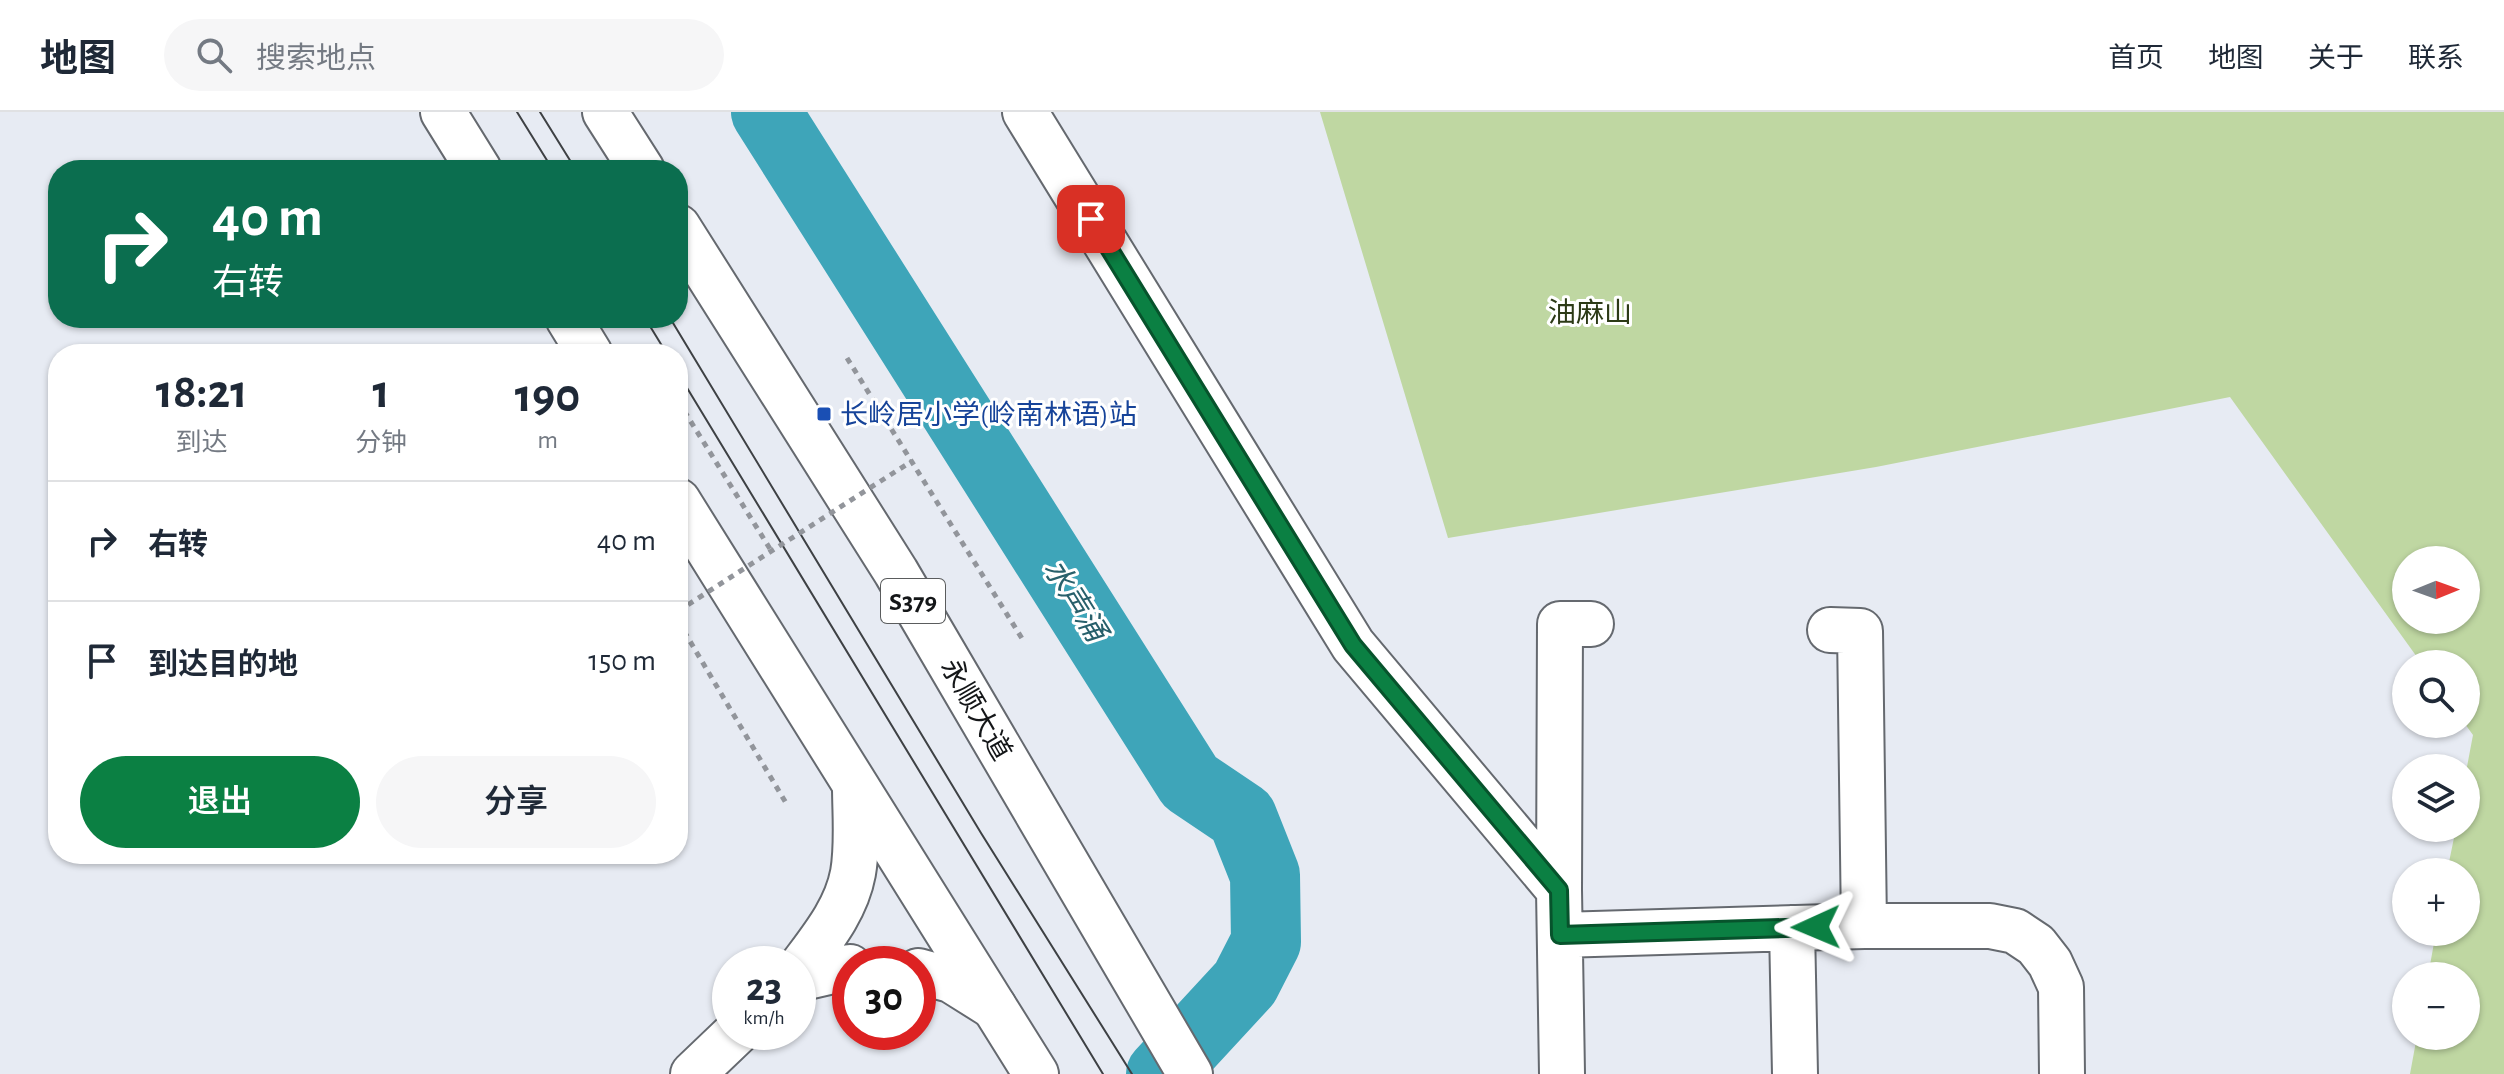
<!DOCTYPE html>
<html lang="zh">
<head>
<meta charset="utf-8">
<style>
	:root { --surface:#fff; --page:#f6f6f7; --text:#1f2937; --muted:#747a83; --line:#e0e1e3; --accent:#0b8043 }
	body { margin:0; font-family:"Alegreya Sans","Noto Sans SC",sans-serif; background:var(--page); color:var(--text); height:100vh; display:flex; flex-direction:column; font-size:30px; white-space:nowrap }
	* { box-sizing:border-box; margin:0 }
	p { font-size:26px; color:var(--muted) }
	.icon { flex:none; width:44px; height:44px; fill:none; stroke:currentColor; stroke-width:2; stroke-linecap:round; stroke-linejoin:round }
	.map { position:relative; flex:1; overflow:hidden }
	.side { position:absolute; left:48px; top:232px; width:640px; height:520px; display:flex; flex-direction:column; background:var(--surface); border-radius:32px; box-shadow:0 2px 6px #0004 }
	.side>* { flex:none }
	.guide { position:absolute; left:48px; top:48px; width:640px; height:168px; border-radius:32px; box-shadow:0 2px 6px #0004; background:#0b6e4f; color:#fff; overflow:hidden }
	.needle { width:52px; rotate:89deg }
	.buttons { position:absolute; left:2392px; top:434px; display:grid; gap:16px }
	.buttons a { display:grid; place-items:center; width:88px; height:88px; border-radius:50%; background:var(--surface); box-shadow:0 2px 6px #0004; font-size:40px }
	.speed { position:absolute; left:712px; top:834px; display:flex; gap:16px; font-size:40px; font-weight:700; text-align:center }
	.speed>* { display:grid; place-content:center; width:104px; height:104px; border-radius:50%; background:var(--surface); box-shadow:0 2px 6px #0004; line-height:1 }
	.speed small { font-size:20px; font-weight:400 }
	.speed .limit { border:12px solid #d22; background:#fff; color:#111 }
	.pin { position:absolute; display:grid; place-items:center; width:68px; height:68px; color:#fff; margin:-34px; border-radius:16px; box-shadow:0 4px 12px #0006 }
	.me { position:absolute; width:88px; margin:-44px; rotate:269deg; stroke-linejoin:round; filter:drop-shadow(0 0 6px #0008) }
	.turn { display:flex; align-items:center; gap:28px; height:168px; padding:0 32px; font-size:36px }
	.turn .icon { width:104px; height:104px; stroke-width:2.5 }
	.turn b { display:block; font-size:56px; line-height:68px }
	.eta { display:flex; justify-content:space-evenly; align-items:center; height:136px; text-align:center }
	.eta b { font-size:48px; font-weight:600; line-height:56px }
	.action { display:flex; gap:16px; margin-top:auto; padding:16px 32px }
	.action a { flex:1; height:92px; border-radius:48px; background:var(--accent); color:#fff; font-size:32px; font-weight:600; line-height:92px; text-align:center }
	.action a+a { background:var(--page); color:var(--text) }
	ul { padding:0; list-style:none }
	li { display:flex; align-items:center; gap:24px; height:120px; padding:0 32px; border-top:2px solid var(--line) }
	li div { flex:1 }
	li b { display:block; font-size:30px }
	li em { font-style:normal }
	header { display:flex; align-items:center; gap:48px; box-sizing:border-box; height:112px; padding:0 40px; background:var(--surface); border-bottom:2px solid var(--line) }
	header strong { font-size:38px }
	nav { display:flex; gap:44px; margin-inline-start:auto; font-size:28px }
	.search { width:560px; height:72px; background:var(--page); display:flex; align-items:center; gap:20px; box-sizing:border-box; padding:0 28px; border-radius:44px; color:var(--muted); font-size:30px }
	.map>svg:first-child { display:block }
	.green { fill:#bfd7a2; fill-rule:evenodd }
	.lines { fill:none; stroke-linecap:round; stroke-linejoin:round }
	.river { stroke:#3ea5b9; stroke-width:70 }
	.minor-casing { stroke:#65696f; stroke-width:48 }
	.tertiary-casing { stroke:#65696f; stroke-width:48 }
	.primary-casing { stroke:#65696f; stroke-width:48 }
	.path { stroke:#92959b; stroke-width:5; stroke-dasharray:6 6; stroke-linecap:butt }
	.minor { stroke:#fff; stroke-width:44 }
	.tertiary { stroke:#fff; stroke-width:44 }
	.primary { stroke:#fff; stroke-width:44 }
	.tram { stroke:#3e4144; stroke-width:2 }
	.path-bridge { stroke:#92959b; stroke-width:5; stroke-dasharray:6 6; stroke-linecap:butt }
	.route-casing { stroke:#07532c; stroke-width:20 }
	.route { stroke:#0b8043; stroke-width:14 }
	.transit-dot { fill:#1a4fb4; stroke:#fff; stroke-width:3 }
	.labels { text-anchor:middle; stroke-width:6; stroke-linejoin:round; paint-order:stroke }
	.shield { fill:#fff; stroke:#5a5c5d; stroke-width:2 }
	.shield-label { font-size:26px; font-weight:bold; fill:#141618 }
	.park-label { font-size:28px; fill:#2c3a16; stroke:#fff }
	.transit-label { font-size:28px; fill:#164399; stroke:#fff; text-anchor:start }
	.street-label { font-size:28px; fill:#141618; stroke:#fff }
	.water-label { font-size:30px; font-style:italic; fill:#28606b; stroke:#fff }
</style>
</head>
<body>
<header>
<strong>地图</strong>
<div class="search"><svg class="icon" aria-label="search" viewBox="0 0 24 24"><circle cx="10" cy="10" r="6"/><path d="M15 15l6 6"/></svg>搜索地点</div>
<nav><a>首页</a><a>地图</a><a>关于</a><a>联系</a></nav>
</header>
<div class="map">
<svg width="2504" height="962" viewBox="0 0 2504 962">
	<rect width="100%" height="100%" fill="#e7ebf3"/>
	<!-- green -->
	<path class="green" d="M1320,0H2504V962H2410L2417,924H2466V864H2428L2436,820H2466V760H2447L2456,716H2466V660L2473,623L2465,612L2466,552H2422L2230,285L1876,355L1448,426ZM2406,448H2466V508H2406Z"/>
	<g class="lines">
		<!-- river -->
		<path class="river" d="M766,0L1190,670L1242,705L1265,763L1266,830L1245,871L1161,962"/>
		<defs>
			<path id="minor" d="M1025,0L1353,533L1559,778L1562,962
				M1830,518L1860,519L1864,814
				M1559,778L1560,512H1591
				M1792,816L1795,962
				M1560,823L1864,814H1990L2015,819L2036,833L2050,851L2061,875L2062,962"/>
			<path id="tertiary" d="M798,859C820,829 846,799 853,761C858,733 855,702 855,674
				M918,859L951,868L994,895
				M798,867L850,855
				M693,962L737,920"/>
			<path id="primary" d="M443,0L479,58
				M605,0L642,58
				M678,115L896,460L1190,962
				M568,206L590,242
				M678,389L1036,962"/>
		</defs>
		<!-- minor casing -->
		<use href="#minor" class="minor-casing"/>
		<!-- tertiary casing -->
		<use href="#tertiary" class="tertiary-casing"/>
		<!-- primary casing -->
		<use href="#primary" class="primary-casing"/>
		<!-- path -->
		<path class="path" d="M847,246L1023,528
			M678,289L772,440
			M678,509L786,691"/>
		<!-- minor -->
		<use href="#minor" class="minor"/>
		<!-- tertiary -->
		<use href="#tertiary" class="tertiary"/>
		<!-- primary -->
		<use href="#primary" class="primary"/>
		<!-- tram -->
		<path class="tram" d="M517,0L553,58
			M540,0L576,58
			M645,206L667,242
			M670,206L981,721L1132,962
			M678,261L1103,962"/>
		<!-- path-bridge -->
		<path class="path-bridge" d="M678,499L912,349"/>
	</g>
	<g class="lines">
		<defs>
			<path id="route" d="M1091,107L1353,533L1559,778L1560,823L1816,815"/>
		</defs>
		<!-- route casing -->
		<use href="#route" class="route-casing"/>
		<!-- route -->
		<use href="#route" class="route"/>
	</g>
	<!-- markers -->
	<rect class="transit-dot" x="816" y="294" width="16" height="16" rx="4"/>
	<g class="labels">
		<!-- shield labels -->
		<rect class="shield" x="881" y="467" width="64" height="44" rx="6"/>
		<g class="shield-label">
			<text x="913" y="498">S379</text>
		</g>
		<!-- park labels -->
		<g class="park-label">
			<text x="1590" y="210">油麻山</text>
		</g>
		<!-- transit labels -->
		<g class="transit-label">
			<text x="840" y="312">长岭居小学(岭南林语)站</text>
		</g>
		<!-- street labels -->
		<g class="street-label">
			<text transform="translate(977 597) rotate(60)" y="10">永顺大道</text>
		</g>
		<!-- water labels -->
		<g class="water-label">
			<text transform="translate(1075 488) rotate(58)" y="10">水声涌</text>
		</g>
	</g>
</svg>
<div class="buttons">
<a><svg class="needle" viewBox="-14 -14 28 28"><path d="M0-13l5 13h-10z" fill="#e53935"/><path d="M0 13l5-13h-10z" fill="#747a83"/></svg></a>
<a><svg class="icon" aria-label="search" viewBox="0 0 24 24"><circle cx="10" cy="10" r="6"/><path d="M15 15l6 6"/></svg></a>
<a><svg class="icon" aria-label="layers" viewBox="0 0 24 24"><path d="M12 4l9 5-9 5-9-5zM3 14l9 5 9-5"/></svg></a>
<a>+</a>
<a>−</a>
</div>
<div class="speed"><div>23<small>km/h</small></div><div class="limit">30</div></div>
<div class="pin" style="left:1091px;top:107px;background:#d93025"><svg class="icon" aria-label="arrive" viewBox="0 0 24 24"><path d="M6 21V4h12l-3 4 3 4H6"/></svg></div>
<svg class="me" style="left:1816px;top:815px" viewBox="-20 -20 40 40"><path d="M0-17L14 15 0 8-14 15z" fill="#0b8043" stroke="#fff" stroke-width="4"/></svg>
<div class="guide">
<div class="turn"><svg class="icon" aria-label="right" viewBox="0 0 24 24"><path d="M7 20v-9h11M14 6l5 5-5 5"/></svg><div><b>40 m</b>右转</div></div>
</div>
<section class="side">
<div class="eta">
<div><b>18:21</b><p>到达</p></div>
<div><b>1</b><p>分钟</p></div>
<div><b>190</b><p>m</p></div>
</div>
<ul>
<li><svg class="icon" aria-label="right" viewBox="0 0 24 24"><path d="M7 20v-9h11M14 6l5 5-5 5"/></svg><div><b>右转</b></div><em>40 m</em></li>
<li><svg class="icon" aria-label="arrive" viewBox="0 0 24 24"><path d="M6 21V4h12l-3 4 3 4H6"/></svg><div><b>到达目的地</b></div><em>150 m</em></li>
</ul>
<div class="action"><a>退出</a><a>分享</a></div>
</section>
</div>
</body>
</html>
